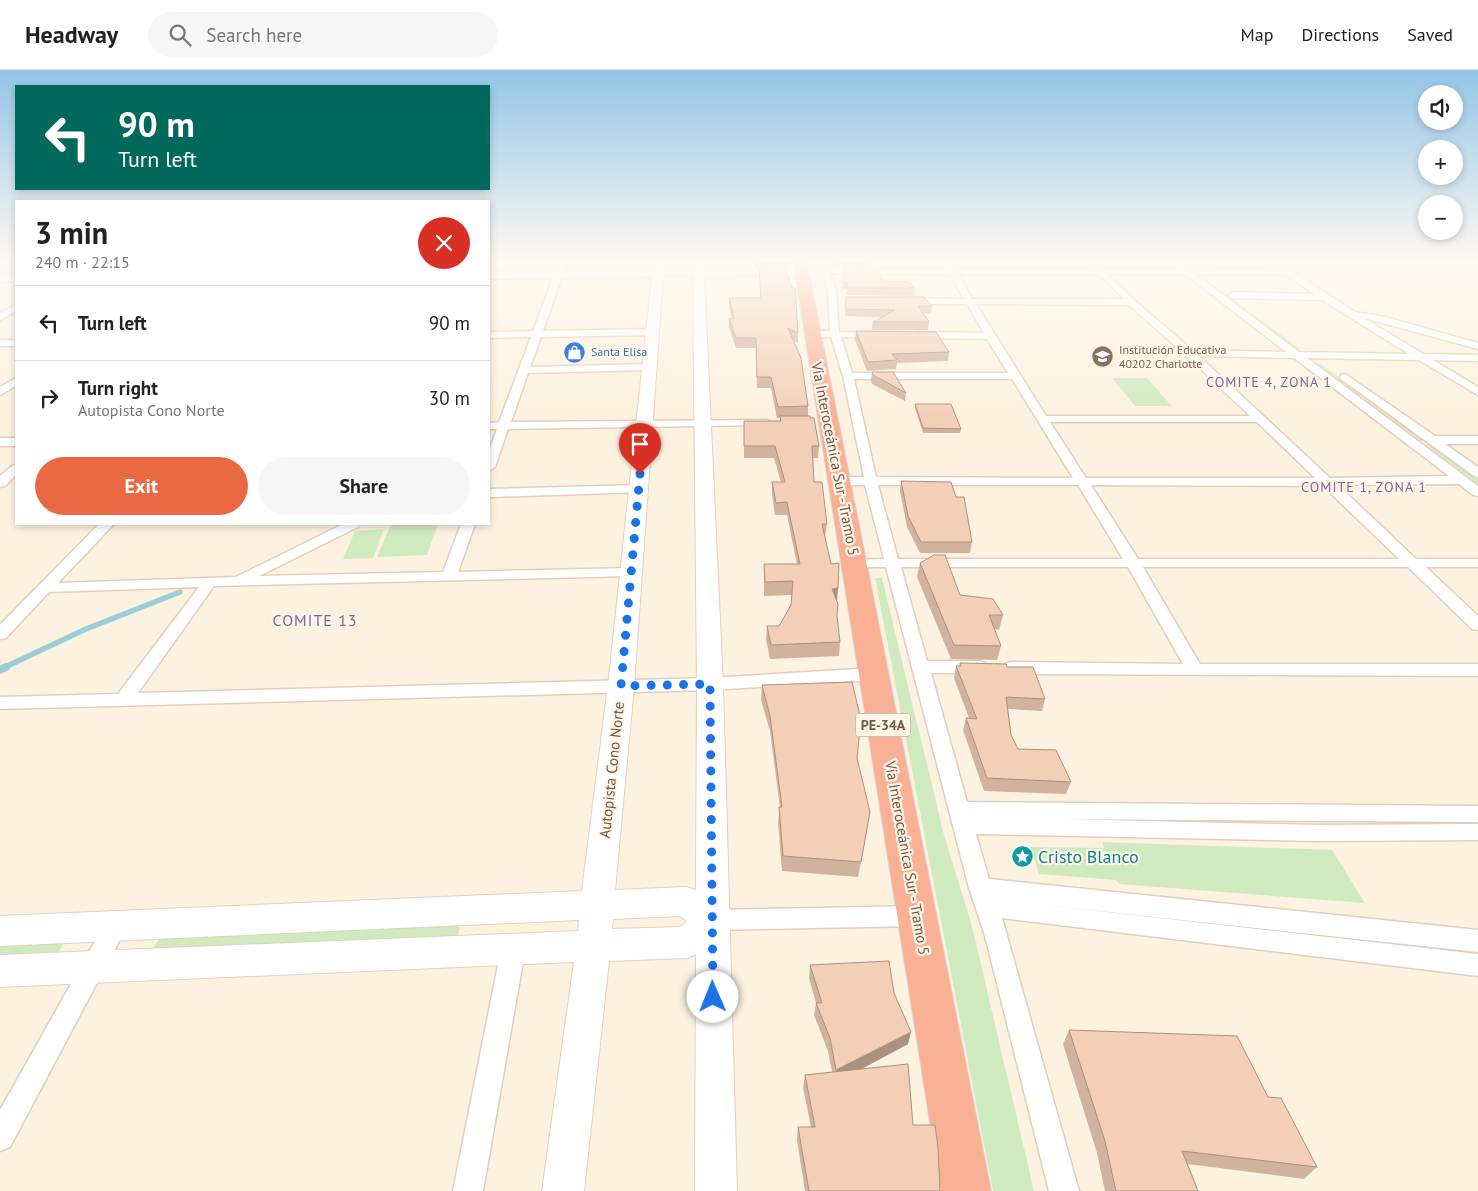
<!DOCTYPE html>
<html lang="en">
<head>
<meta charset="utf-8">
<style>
	:root { --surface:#fff; --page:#f6f6f6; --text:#222; --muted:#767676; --line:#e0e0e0; --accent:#ea6942 }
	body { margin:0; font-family:"PT Sans",sans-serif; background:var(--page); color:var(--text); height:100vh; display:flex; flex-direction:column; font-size:19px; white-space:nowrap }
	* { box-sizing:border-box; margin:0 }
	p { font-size:16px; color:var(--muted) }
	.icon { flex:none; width:28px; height:28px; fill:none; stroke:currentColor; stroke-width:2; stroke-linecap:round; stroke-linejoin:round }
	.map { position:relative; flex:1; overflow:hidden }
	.panel { position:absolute; left:15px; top:130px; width:475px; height:325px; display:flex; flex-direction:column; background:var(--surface); border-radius:0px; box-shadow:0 2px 8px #0003 }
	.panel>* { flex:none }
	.banner { position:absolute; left:15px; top:15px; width:475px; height:105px; border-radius:0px; box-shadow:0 2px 8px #0003; background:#00695c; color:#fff; overflow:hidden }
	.controls { position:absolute; left:1418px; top:15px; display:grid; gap:10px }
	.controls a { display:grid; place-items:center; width:45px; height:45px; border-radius:50%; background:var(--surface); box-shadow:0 2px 8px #0003; font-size:25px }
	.pin { position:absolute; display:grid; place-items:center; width:42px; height:42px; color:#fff; margin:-51px -21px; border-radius:50% 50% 50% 0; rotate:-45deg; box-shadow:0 0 5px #0007 }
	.pin .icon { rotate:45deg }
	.me { position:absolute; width:55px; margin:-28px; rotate:359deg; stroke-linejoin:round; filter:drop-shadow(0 0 4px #0008) }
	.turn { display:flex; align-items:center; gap:18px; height:105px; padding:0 20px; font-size:22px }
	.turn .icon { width:65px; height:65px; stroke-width:2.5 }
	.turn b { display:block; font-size:35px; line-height:42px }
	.round { display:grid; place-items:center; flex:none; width:52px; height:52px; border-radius:26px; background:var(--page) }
	.headline { display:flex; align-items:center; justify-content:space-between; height:85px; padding:0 20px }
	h1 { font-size:30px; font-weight:600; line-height:38px }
	.button { display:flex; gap:10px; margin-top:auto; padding:10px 20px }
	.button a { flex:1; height:58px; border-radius:30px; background:var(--accent); color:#fff; font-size:20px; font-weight:600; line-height:58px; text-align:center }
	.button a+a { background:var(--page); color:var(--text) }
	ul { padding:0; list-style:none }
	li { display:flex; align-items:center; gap:15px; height:75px; padding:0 20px; border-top:1px solid var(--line) }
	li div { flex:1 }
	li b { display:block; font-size:19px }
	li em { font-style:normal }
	header { display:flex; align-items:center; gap:30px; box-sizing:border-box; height:70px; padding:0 25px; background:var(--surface); border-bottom:1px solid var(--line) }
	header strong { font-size:24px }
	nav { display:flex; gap:28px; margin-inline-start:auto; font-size:18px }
	.search { width:350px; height:45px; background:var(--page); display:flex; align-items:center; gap:12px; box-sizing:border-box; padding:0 18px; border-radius:28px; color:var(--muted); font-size:19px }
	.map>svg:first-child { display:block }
	.green { fill:#d0eabf }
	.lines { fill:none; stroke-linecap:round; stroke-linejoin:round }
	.stream-far1 { stroke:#9bced8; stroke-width:5.5 }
	.stream { stroke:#9bced8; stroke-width:8 }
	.street-casing { stroke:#e1cebc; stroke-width:3 }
	.secondary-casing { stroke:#e6cfba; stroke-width:2 }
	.highway-casing { stroke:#dbd3cf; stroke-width:2 }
	.street { fill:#fff; fill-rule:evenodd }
	.secondary { fill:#fff; fill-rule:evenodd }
	.highway { fill:#f9b095; fill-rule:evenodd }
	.wall { fill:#d1b29d }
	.shaded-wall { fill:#aa9180 }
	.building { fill:#f3cfb7; stroke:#aa9180 }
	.route { stroke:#1a73e8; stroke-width:9; stroke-dasharray:0 16.2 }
	.labels { text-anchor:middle; stroke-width:4.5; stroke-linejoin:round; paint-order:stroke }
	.far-education-label { font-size:12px; fill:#785e54; stroke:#fff6e7; text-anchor:start }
	.far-shop-label { font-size:12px; fill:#366cbe; stroke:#fff6e7; text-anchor:start }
	.far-neighbourhood-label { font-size:14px; letter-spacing:1px; fill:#866298; stroke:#fff6e7 }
	.shield { fill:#fff6e7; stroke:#9e8777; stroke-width:1 }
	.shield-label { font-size:14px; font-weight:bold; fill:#745747 }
	.street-label { font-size:15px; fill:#745747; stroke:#fff6e7 }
	.neighbourhood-label { font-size:16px; letter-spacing:1px; fill:#866298; stroke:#fff6e7 }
	.near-culture-label { font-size:18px; fill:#0d838f; stroke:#fff6e7; text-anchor:start }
</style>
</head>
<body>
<header>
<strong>Headway</strong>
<div class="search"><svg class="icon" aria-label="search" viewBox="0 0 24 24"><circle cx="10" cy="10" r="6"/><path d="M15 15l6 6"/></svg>Search here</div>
<nav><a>Map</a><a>Directions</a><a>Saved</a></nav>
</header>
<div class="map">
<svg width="1478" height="1121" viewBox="0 0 1478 1121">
	<rect width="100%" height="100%" fill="#fdf2e0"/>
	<!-- green -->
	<path class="green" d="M1221,224H1226L1300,279H1294Z
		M1316,294H1321L1426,371H1421Z
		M1112,308H1147L1172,336H1135Z
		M1425,374H1432L1478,409V414Z
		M391,454H438L427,485L377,487Z
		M384,459L373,488L343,489L355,461Z
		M875,508H882L944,765L972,856L1034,1121H993Z
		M1102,772L1332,780L1365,833L1119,814L1116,810L1039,804L1031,777L1104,778Z
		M460,854L457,869L151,882L160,867Z
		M65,871L56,886L0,888V874Z"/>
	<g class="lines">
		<!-- stream-far1 -->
		<path class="stream-far1" d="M3,598L86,559L180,522"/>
		<!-- stream -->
		<path class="stream" d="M0,600L6,597"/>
		<defs>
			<path id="street" d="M560,189H568L543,261L652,259L657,262L652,265L541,267L530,297L649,294L654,297L649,300L528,303L511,352L766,350L770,351L772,353L770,355L508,359L495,397L489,401V381L497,359H489V353L499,352L531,267L489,268V262L533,261Z
				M818,189H826L829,199H947L941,189H949L955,199H1095L1085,189H1094L1103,199H1179L1166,189H1175L1189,199L1278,200L1263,189H1273L1355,242L1385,247L1478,273V279L1364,248L1423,284L1478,285V291L1433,290L1478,317V325L1419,290L1307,288L1478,416V426L1473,425L1459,414L1338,415L1416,489H1478V497H1426L1478,546V560L1472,559L1408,497H1143L1200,594H1478V606L1011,604L1005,602L1002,598L1005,594L1011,592L1183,594L1128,497H901L927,591H979L985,593L988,597L985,601L979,603H931L967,732L1478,736V752L1063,749L1318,755L1478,754V770L1318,771L976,764L989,809L1478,860V882L1035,834L1478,884V906L1002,848L1079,1121H1049L985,866L969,818L886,497H854L849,496L847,493L849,490L884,489L865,415H839L833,411L839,407H864L843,306L831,267H811L806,264L811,261H830L828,221ZM830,203L950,204L964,229L906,228L902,231L906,234H967L984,263L918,262L913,265L918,268L987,269L1008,303H852L841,267L876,268L881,265L876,262H839L836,221ZM958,204H1099L1124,229H972ZM1108,204H1185L1286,282L1192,280L1134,230ZM1195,204H1285L1314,224L1233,222L1229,225L1233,228L1322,230L1409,284L1299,282ZM976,234L1129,235L1190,289L1250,346H1046ZM1199,286L1294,288L1449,406L1330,408ZM854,309H1012L1073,408L876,407ZM1050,352H1257L1315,408H1086ZM878,415H1078L1123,489H898ZM1091,415L1323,416L1399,489H1138Z
				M16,235V241L0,250V243Z
				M0,270H16V276H0Z
				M1345,304L1435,366H1478V374H1445L1478,397V407L1474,406L1341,309L1340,307L1341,305Z
				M16,308V316L0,325V317Z
				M0,368H16V376H0Z
				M16,395V405L5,416L0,417V406L12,396Z
				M638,415L643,416L644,419L643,422L489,427V419Z
				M99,454H114L58,513L236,507L343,454H360L358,457L259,506L443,502L461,454H475L458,502L631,498L636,499L638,502L636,505L631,506L214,516L138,623L710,608L874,598L880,600L883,604L880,608L874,610L710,620L0,639V627L118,624L199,517L49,522L6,568L0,569V555Z
				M918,836L926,839L929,846L926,853L918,856L712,860L704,857L701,850L704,843L712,840Z
				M115,847L123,850L127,857L123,864L10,1077L0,1081V1040L107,850Z
				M513,869L521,872L525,880L483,1121H453L501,880L505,872Z"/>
			<path id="secondary" d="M653,189H665L664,199H693L692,189H704V199L826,198L832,201L826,204L704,206L723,614L737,1121H695L696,884L687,888L609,891L584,1121H542L574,892L0,917V885L578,861L579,850L0,876V846L582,821L608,616L652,207L489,209V202L652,200ZM663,206H693L697,614L696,820L686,817L615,820L634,616ZM680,846L687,851L680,857L612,859L613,849Z
				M0,204L16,205V211L0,212Z"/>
			<path id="highway" d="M793,189H806L991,1121H941Z"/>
		</defs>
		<!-- street casing -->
		<use href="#street" class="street-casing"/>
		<!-- secondary casing -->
		<use href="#secondary" class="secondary-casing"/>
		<!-- highway casing -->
		<use href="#highway" class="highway-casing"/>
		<!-- street -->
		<use href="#street" class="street"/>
		<!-- secondary -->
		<use href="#secondary" class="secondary"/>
		<!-- highway -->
		<use href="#highway" class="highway"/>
	</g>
	<!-- wall -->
	<path class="wall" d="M753,189H791L789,196L754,197Z
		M835,189H870L869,197L836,196Z
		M759,198L798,263V273L794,271L808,336V346L819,376L818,388H813L814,412L827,454L825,467L837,531V546L840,572L839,586L770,589L766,570L767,556H779L791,535L792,525L764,526V494H797L787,445H775L772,424V412H781L774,388H744V351H780V348H777L771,318H757L756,278H736L729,258V249H732L729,237V228H761Z
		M844,198L884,212L915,218L914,226L846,225L847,219H843Z
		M846,227L932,236L931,244L923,243L929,252L928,260H872L873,252L882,247L845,246Z
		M856,261L949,282L948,291L897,293L896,299L867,301L855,270Z
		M872,302L906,323L905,331L872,314L871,311Z
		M915,334L961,359L960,363H923L915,338Z
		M901,411L956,427L972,472L970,483H920L907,457L900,421Z
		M920,493L960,525L1003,545L999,560L995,559L1001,576L997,590L951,589L917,507Z
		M960,593L1007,597L1045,629L1042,641L1008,639L1011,665L1018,679L1071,712L1066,724L984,721L963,660L966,648H969L954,608L956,596H959Z
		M762,615L857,688L867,757L858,807L782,801L778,752L780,737L770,661L761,630Z
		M810,895L894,923L908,974L860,1000L913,1055L940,1121H805L797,1070L798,1057H811L803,1018L805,1005L832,1002L828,981L814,945L816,933L809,908Z
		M1069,960L1268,1027L1317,1097L1304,1109L1188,1094L1198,1121H1105L1097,1083L1063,974Z"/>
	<!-- shaded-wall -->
	<path class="shaded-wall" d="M791,189L789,196V190Z
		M838,518L837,531L831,533L832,519Z
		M870,742L867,757L858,807L861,792Z
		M911,962L908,974L835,1013L836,1000Z"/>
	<!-- building -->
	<path class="building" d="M759,198H785L792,218H795L798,263L788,258L801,288L808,336L778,337L771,307H757L756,268H736L729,249L734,248L729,228H761Z
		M844,198H877L884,212H909L915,218H847V212H843Z
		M846,227H924L932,236H918L929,252H873L895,240L846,239Z
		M856,261L936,262L949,282L892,284L897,290L868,292Z
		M872,302H893L906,323L873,305Z
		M915,334H951L961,359L923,358Z
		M780,346H810V348H814L819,376H812L814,412H822L827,454H822L831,494L839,493L838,518L832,519L838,534L837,546L840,572L771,575L767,556H779L791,535L793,511L765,512L764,494H800L787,432L776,433L772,412H785L775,376H744V351H781Z
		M901,411L951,412L956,427H964L972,472H921L908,446Z
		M934,485H945L960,525L993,529L1003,545H989L1001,576L954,575L920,493Z
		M960,593L1006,594L1007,597H1033L1045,629L1006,627L1011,665L1018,679L1056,680L1071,712L987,708L966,648L977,649L956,596H961Z
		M852,612L861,650L857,688L870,742L861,792L783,786L779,737H782L770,646L762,615Z
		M889,891L894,923L911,962L836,1000L830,968L816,933H822L810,895Z
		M1069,960L1237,966L1268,1027L1281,1028L1317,1097L1182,1081L1198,1121H1116L1105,1071Z
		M908,994L913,1055H935L938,1077L940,1121H809L798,1057H815L805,1005Z"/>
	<!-- sky -->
	<linearGradient id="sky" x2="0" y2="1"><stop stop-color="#93c5e7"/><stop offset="0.55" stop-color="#fef9f1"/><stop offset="1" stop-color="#fef9f1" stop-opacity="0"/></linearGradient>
	<rect width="1478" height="346" fill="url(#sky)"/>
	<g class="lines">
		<!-- route -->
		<path class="route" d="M640,404L621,616L710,614L713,927"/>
	</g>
	<!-- icons -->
	<defs>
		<symbol id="shop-disc" viewBox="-11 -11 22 22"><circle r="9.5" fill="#3f7fe0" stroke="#fff6e7"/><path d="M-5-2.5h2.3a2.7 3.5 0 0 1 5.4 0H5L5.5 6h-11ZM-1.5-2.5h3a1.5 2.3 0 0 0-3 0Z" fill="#fff"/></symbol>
		<symbol id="school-disc" viewBox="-11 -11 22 22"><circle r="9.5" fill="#8d6e63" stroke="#fff6e7"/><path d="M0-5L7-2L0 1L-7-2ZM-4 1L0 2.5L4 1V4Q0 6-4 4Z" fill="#fff"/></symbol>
		<symbol id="sight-disc" viewBox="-11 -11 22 22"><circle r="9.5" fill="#0f9aa8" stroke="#fff6e7"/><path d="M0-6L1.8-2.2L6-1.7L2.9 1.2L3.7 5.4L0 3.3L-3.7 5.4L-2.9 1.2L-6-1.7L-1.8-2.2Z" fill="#fff"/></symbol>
	</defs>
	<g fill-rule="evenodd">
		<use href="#shop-disc" x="562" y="270" width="25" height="25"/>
		<use href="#school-disc" x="1090" y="274" width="25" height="25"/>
		<use href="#sight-disc" x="1010" y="774" width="25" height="25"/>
	</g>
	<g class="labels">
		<!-- far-education labels -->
		<g class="far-education-label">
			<text x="1119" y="284">Institución Educativa<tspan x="1119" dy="14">40202 Charlotte</tspan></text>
		</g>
		<!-- far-shop labels -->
		<g class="far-shop-label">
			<text x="591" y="286">Santa Elisa</text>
		</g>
		<!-- far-neighbourhood labels -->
		<g class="far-neighbourhood-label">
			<text x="1269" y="317">COMITE 4, ZONA 1</text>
			<text x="1364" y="422">COMITE 1, ZONA 1</text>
		</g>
		<!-- shield labels -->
		<rect class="shield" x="855.5" y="643.5" width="55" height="23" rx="4"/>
		<g class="shield-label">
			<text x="883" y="660">PE-34A</text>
		</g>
		<!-- street labels -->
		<g class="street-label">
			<text transform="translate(835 389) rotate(79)" y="5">Vía Interoceánica Sur - Tramo 5</text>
			<text transform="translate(612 700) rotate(-84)" y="5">Autopista Cono Norte</text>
			<text transform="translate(907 788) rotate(80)" y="5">Vía Interoceánica Sur - Tramo 5</text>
		</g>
		<!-- neighbourhood labels -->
		<g class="neighbourhood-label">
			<text x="315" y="556">COMITE 13</text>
		</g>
		<!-- near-culture labels -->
		<g class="near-culture-label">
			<text x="1038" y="793">Cristo Blanco</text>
		</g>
	</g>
</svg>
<div class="controls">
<a><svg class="icon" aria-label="sound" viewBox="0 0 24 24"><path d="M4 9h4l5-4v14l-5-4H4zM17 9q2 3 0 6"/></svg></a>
<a>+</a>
<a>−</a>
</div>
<div class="pin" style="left:640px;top:404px;background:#d93025"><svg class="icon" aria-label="arrive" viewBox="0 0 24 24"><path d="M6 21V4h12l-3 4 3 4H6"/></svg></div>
<svg class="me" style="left:713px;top:927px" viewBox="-20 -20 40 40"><circle r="19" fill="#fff"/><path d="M0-13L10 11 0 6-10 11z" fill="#1a73e8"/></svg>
<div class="banner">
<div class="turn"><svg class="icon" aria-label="left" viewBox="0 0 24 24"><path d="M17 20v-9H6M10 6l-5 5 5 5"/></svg><div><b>90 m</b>Turn left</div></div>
</div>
<section class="panel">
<div class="headline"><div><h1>3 min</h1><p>240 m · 22:15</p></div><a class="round" style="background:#d93025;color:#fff"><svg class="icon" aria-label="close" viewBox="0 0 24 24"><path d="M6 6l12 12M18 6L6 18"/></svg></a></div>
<ul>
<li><svg class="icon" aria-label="left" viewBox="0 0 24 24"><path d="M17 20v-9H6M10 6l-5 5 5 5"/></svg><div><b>Turn left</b></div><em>90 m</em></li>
<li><svg class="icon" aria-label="right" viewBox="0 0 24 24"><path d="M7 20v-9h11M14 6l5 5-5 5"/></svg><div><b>Turn right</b><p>Autopista Cono Norte</p></div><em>30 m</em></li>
</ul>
<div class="button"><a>Exit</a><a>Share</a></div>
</section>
</div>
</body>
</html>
